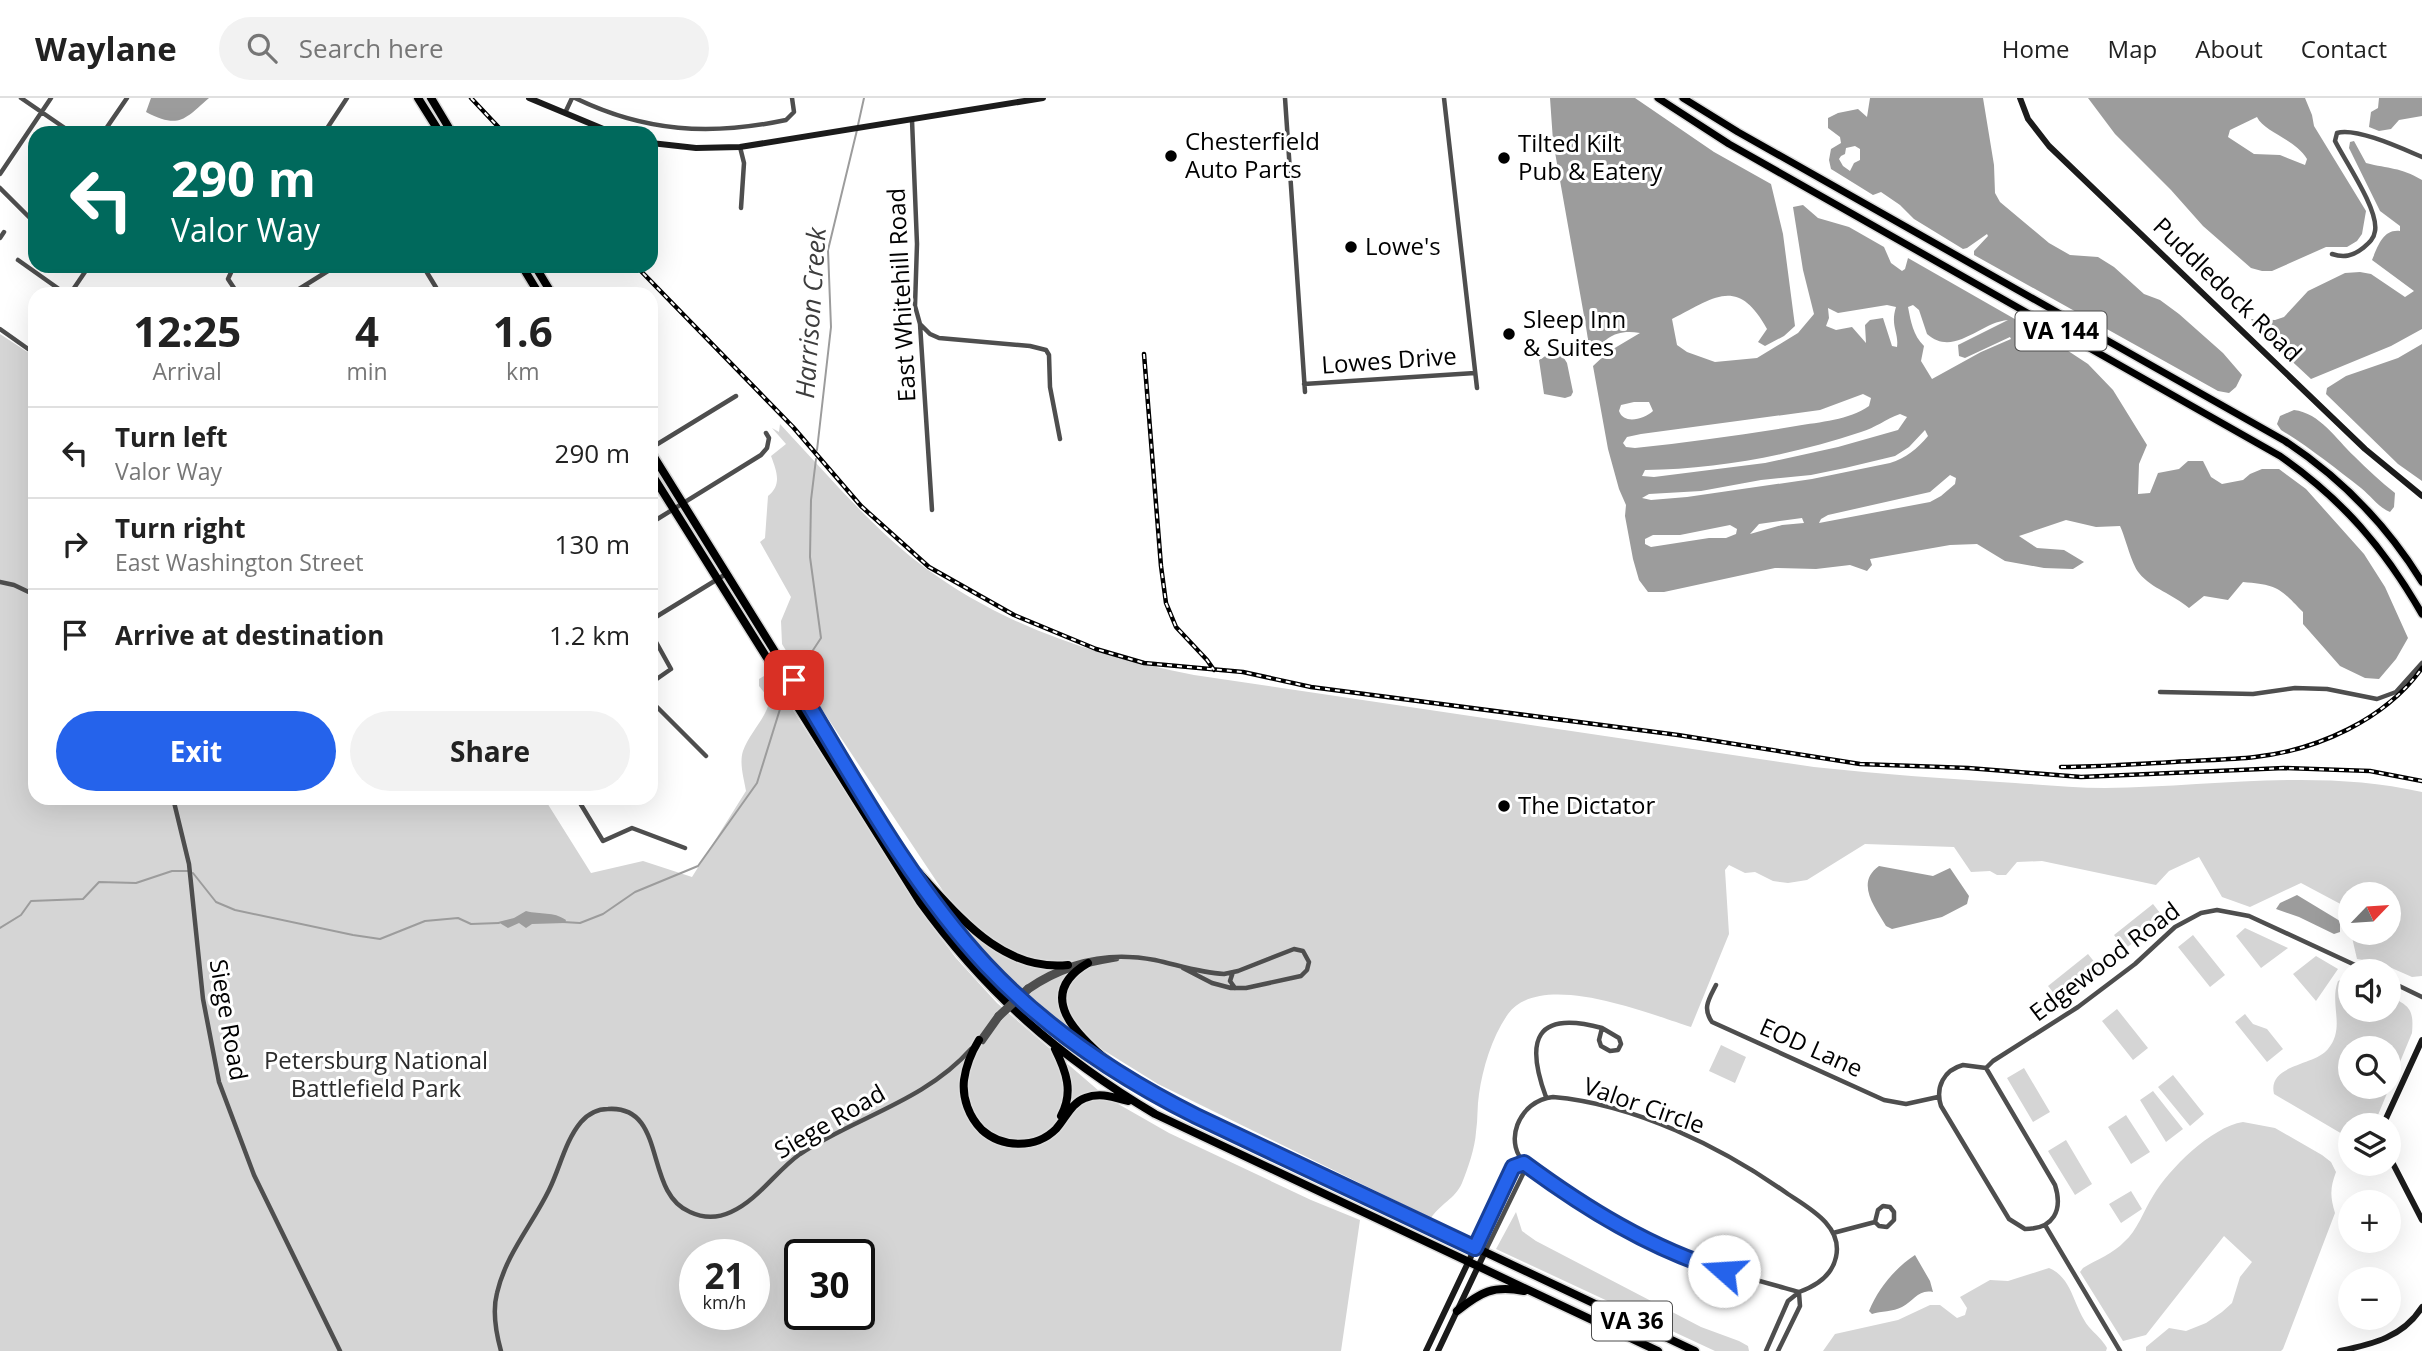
<!DOCTYPE html>
<html lang="en">
<head>
<meta charset="utf-8">
<style>
	:root { --surface:#fff; --page:#f2f2f2; --text:#222; --muted:#767676; --line:#e0e0e0; --accent:#2563eb }
	body { margin:0; font-family:"Open Sans",sans-serif; background:var(--page); color:var(--text); height:100vh; display:flex; flex-direction:column; font-size:26px; white-space:nowrap }
	* { box-sizing:border-box; margin:0 }
	p { font-size:23px; color:var(--muted) }
	.icon { flex:none; width:38px; height:38px; fill:none; stroke:currentColor; stroke-width:2; stroke-linecap:round; stroke-linejoin:round }
	.map { position:relative; flex:1; overflow:hidden }
	.panel { position:absolute; left:28px; top:189px; width:630px; height:518px; display:flex; flex-direction:column; background:var(--surface); border-radius:21px; box-shadow:0 7px 28px #0002 }
	.panel>* { flex:none }
	.banner { position:absolute; left:28px; top:28px; width:630px; height:147px; border-radius:21px; box-shadow:0 7px 28px #0002; background:#00695c; color:#fff; overflow:hidden }
	.needle { width:46px; rotate:65deg }
	.controls { position:absolute; left:2338px; top:784px; display:grid; gap:14px }
	.controls a { display:grid; place-items:center; width:63px; height:63px; border-radius:50%; background:var(--surface); box-shadow:0 7px 28px #0002; font-size:35px }
	.speed { position:absolute; left:679px; top:1141px; display:flex; gap:14px; font-size:35px; font-weight:700; text-align:center }
	.speed>* { display:grid; place-content:center; width:91px; height:91px; border-radius:50%; background:var(--surface); box-shadow:0 7px 28px #0002; line-height:1 }
	.speed small { font-size:18px; font-weight:400 }
	.speed .limit { border:4px solid #111; border-radius:10px; background:#fff; color:#111 }
	.pin { position:absolute; display:grid; place-items:center; width:60px; height:60px; color:#fff; margin:-30px; border-radius:14px; box-shadow:0 4px 10px #0006 }
	.me { position:absolute; width:77px; margin:-38px; rotate:289deg; stroke-linejoin:round; filter:drop-shadow(0 0 5px #0008) }
	.turn { display:flex; align-items:center; gap:24px; height:147px; padding:0 28px; font-size:32px }
	.turn .icon { width:91px; height:91px; stroke-width:2.5 }
	.turn b { display:block; font-size:49px; line-height:60px }
	.eta { display:flex; justify-content:space-evenly; align-items:center; height:119px; text-align:center }
	.eta b { font-size:42px; font-weight:700; line-height:49px }
	.primary-button { display:flex; gap:14px; margin-top:auto; padding:14px 28px }
	.primary-button a { flex:1; height:80px; border-radius:42px; background:var(--accent); color:#fff; font-size:28px; font-weight:700; line-height:80px; text-align:center }
	.primary-button a+a { background:var(--page); color:var(--text) }
	ul { padding:0; list-style:none }
	li { display:flex; align-items:center; gap:21px; height:91px; padding:0 28px; border-top:2px solid var(--line) }
	li div { flex:1 }
	li b { display:block; font-size:26px }
	li em { font-style:normal }
	header { display:flex; align-items:center; gap:42px; box-sizing:border-box; height:98px; padding:0 35px; background:var(--surface); border-bottom:2px solid var(--line) }
	header strong { font-size:33px }
	nav { display:flex; gap:38px; margin-inline-start:auto; font-size:24px }
	.search { width:490px; height:63px; background:var(--page); display:flex; align-items:center; gap:18px; box-sizing:border-box; padding:0 24px; border-radius:38px; color:var(--muted); font-size:26px }
	.map>svg:first-child { display:block }
	.green { fill:#d5d5d5; fill-rule:evenodd }
	.water { fill:#9c9c9c; fill-rule:evenodd }
	.lines { fill:none; stroke-linecap:round; stroke-linejoin:round }
	.stream { stroke:#9c9c9c; stroke-width:2 }
	.primary-casing { stroke:#dbdbdb; stroke-width:10 }
	.highway-casing { stroke:#dbdbdb; stroke-width:11 }
	.street { stroke:#4e4e4e; stroke-width:4.5 }
	.secondary { stroke:#1b1b1b; stroke-width:6 }
	.primary { stroke:#000; stroke-width:7 }
	.highway { stroke:#000; stroke-width:8 }
	.rail-casing { stroke:#000; stroke-width:4.5 }
	.rail { stroke:#fff; stroke-width:2; stroke-dasharray:5; stroke-linecap:butt }
	.street-bridge { stroke:#4e4e4e; stroke-width:4.5 }
	.route-casing { stroke:#184099; stroke-width:18 }
	.route { stroke:#2563eb; stroke-width:12 }
	.poi-dot { fill:#000; stroke:#fff; stroke-width:2.5 }
	.labels { text-anchor:middle; stroke-width:6; stroke-linejoin:round; paint-order:stroke }
	.shield { fill:#fff; stroke:#4c4c4c; stroke-width:2 }
	.shield-label { font-size:23px; font-weight:bold; fill:#000 }
	.poi-label { font-size:24px; fill:#000; stroke:#fff; text-anchor:start }
	.street-label { font-size:24px; fill:#000; stroke:#fff }
	.park-label { font-size:24px; fill:#2c2c2c; stroke:#fff }
	.water-label { font-size:26px; font-style:italic; fill:#3d3d3d; stroke:#fff }
</style>
</head>
<body>
<header>
<strong>Waylane</strong>
<div class="search"><svg class="icon" aria-label="search" viewBox="0 0 24 24"><circle cx="10" cy="10" r="6"/><path d="M15 15l6 6"/></svg>Search here</div>
<nav><a>Home</a><a>Map</a><a>About</a><a>Contact</a></nav>
</header>
<div class="map">
<svg width="2422" height="1253" viewBox="0 0 2422 1253">
	<rect width="100%" height="100%" fill="#fff"/>
	<!-- green -->
	<path class="green" d="M0,236L35,259V700H544L591,775L643,763L692,779L746,693C744,681 739,665 743,653C750,634 765,622 770,602L759,588V581L769,575L931,827L956,860L997,905L1106,999L1169,1035L1311,1102L1360,1122L1341,1253H0ZM695,1157H754V1216H695ZM800,1157H859V1216H800Z
		M780,326C826,375 871,429 924,469C1005,529 1097,558 1194,577L1814,669C1881,676 1948,681 2015,685C2045,687 2075,690 2105,690C2211,689 2317,670 2422,694V878L2412,879L2378,864L2357,861L2351,835H2389V796H2350V825L2348,810L2301,785L2250,809L2222,799L2199,759L2169,773L2156,787L2042,763L2017,764L2006,777H1997L1990,773L1971,774L1954,749L1865,746L1807,782L1788,785L1773,783L1755,774L1745,775L1729,767L1725,772L1729,836L1691,929C1649,916 1541,871 1508,916C1492,939 1483,969 1479,996C1477,1008 1478,1021 1476,1034C1475,1050 1468,1070 1462,1085C1455,1101 1440,1106 1431,1120L1158,986L1100,950L1068,925L1066,930L1062,929L1012,885L950,818L951,805L817,604L782,546L781,523L791,499L760,444L765,440L768,398C782,387 777,374 771,358L786,346L772,330L779,334Z
		M2153,806L2164,820L2125,851L2114,837Z
		M2245,830L2288,850L2261,870L2236,838Z
		M2193,837L2225,877L2210,889L2178,849Z
		M2088,856L2100,871L2060,903L2048,888Z
		M2316,858L2338,871L2316,903L2293,876Z
		M2345,880L2350,882V912H2389V898C2410,908 2414,911 2412,935L2378,1017L2367,1027H2350L2349,1040L2274,996C2267,966 2315,968 2328,951C2346,930 2329,906 2338,883ZM2350,950H2389V989H2350Z
		M2117,911L2148,950L2133,962L2102,923Z
		M2245,916L2253,926L2267,931L2283,951L2267,964L2235,924Z
		M1721,947L1746,959L1735,985L1709,973Z
		M2024,970L2050,1014L2033,1024L2007,980Z
		M2173,977L2204,1016L2190,1028L2158,989Z
		M2153,993L2183,1031L2166,1044L2140,1002Z
		M2126,1017L2150,1054L2131,1066L2108,1029Z
		M2243,1024L2275,1030L2322,1057L2331,1064L2336,1074C2330,1090 2330,1098 2335,1115L2283,1251L2281,1253H2146V1249L2169,1230L2186,1233L2206,1225L2222,1214L2232,1205L2240,1179L2252,1164L2224,1138L2146,1237L2123,1243L2080,1174L2083,1170C2096,1162 2114,1155 2124,1144C2137,1133 2144,1112 2153,1098C2169,1071 2211,1029 2243,1024Z
		M2066,1042L2092,1086L2075,1097L2048,1053Z
		M2131,1093L2142,1111L2121,1125L2109,1106Z
		M1516,1114L1522,1133L1536,1143L1701,1229L1739,1243L1748,1248L1749,1253H1715L1496,1151Z
		M2049,1170C2073,1180 2073,1209 2089,1229C2095,1236 2102,1241 2107,1250L2106,1253H1823L1835,1236L1898,1222L1930,1207H1940L1957,1220L1965,1217L1967,1210L1960,1199L1990,1182L2008,1183Z"/>
	<!-- water -->
	<path class="water" d="M151,0H209C184,22 179,31 146,14Z
		M1550,0H1635L1714,54L1771,86L1783,136L1795,228L1784,238L1765,248L1758,244L1767,231C1738,178 1715,199 1672,221L1677,247L1687,254L1715,264L1757,260L1798,235L1814,216L1803,172L1793,109L1803,107L1818,120L1849,129L1884,149L1891,165L1902,173L1905,171L1908,160L2053,243L2088,266L2113,292L2147,347L2139,366L2138,396L2150,395L2158,375L2179,371L2188,363H2203L2211,379L2222,386L2243,382L2250,376L2262,371H2279L2306,391L2364,456L2385,489L2408,540L2396,561L2379,581L2365,580L2340,568L2303,526V514C2279,489 2277,487 2243,484L2228,502L2204,498L2189,510C2173,496 2152,491 2139,475C2131,465 2126,441 2120,428L2096,429L2066,422L2019,438L2037,450L2064,452L2084,464L2073,471L2044,470L2005,463L1977,446L1950,447L1870,461L1872,467L1867,473L1850,467L1816,471L1775,470L1664,494H1648L1639,482L1633,461L1625,418L1626,407L1619,391L1608,351L1593,268L1608,254L1640,235C1615,231 1605,240 1590,259L1586,260L1585,256L1589,248L1586,229L1553,43ZM1887,207L1896,209C1890,228 1899,234 1897,249L1892,248L1883,220L1870,222L1865,227L1866,245L1852,229L1836,232L1826,228L1829,220L1828,210L1838,215ZM1913,207L1919,212L1927,236C1954,260 1980,224 2008,222L1958,247L1959,258L1965,260L2010,239L2011,241L1981,254L1932,281L1921,263L1924,248C1913,237 1911,224 1908,209ZM1863,296L1871,300L1869,308C1849,322 1820,324 1796,328C1743,337 1689,344 1635,350L1626,349L1623,345L1627,339L1641,336L1820,312ZM1634,304H1649L1653,313C1644,321 1624,327 1619,313L1621,307ZM1900,316L1907,319L1898,332L1838,349L1765,365L1654,379L1642,378L1645,372C1718,371 1792,357 1861,334C1875,330 1886,321 1900,316ZM1925,332L1928,338C1917,351 1906,360 1890,365L1812,381L1687,399L1651,402L1642,400L1649,396L1701,393L1761,382L1811,377L1845,370L1895,358L1909,349ZM1950,377L1956,380L1955,386L1941,398L1930,404L1819,425L1821,421L1828,417L1930,394ZM1802,420L1804,425L1782,427L1750,436L1759,426ZM1730,427L1737,431L1736,436L1726,440H1709L1651,449L1645,446V441L1653,437H1680Z
		M1870,0H1983L1994,67L1995,95L2000,104L2049,145L2070,157L2098,159L2114,169L2144,196L2160,202L2179,216L2223,255L2242,277L2236,289L2229,295L2218,293L1974,157V153L1988,138L1987,136L1967,150L1963,151L1914,121L1900,107L1881,94L1873,97L1831,71L1829,62L1831,51L1841,45L1840,39L1828,30V20L1838,15L1858,11L1867,19ZM1855,48L1860,51V62L1854,65L1850,73L1843,68L1839,61L1841,58L1845,56L1846,50Z
		M2088,0H2305L2312,17L2314,28L2366,113L2362,136L2357,143L2347,149H2326L2272,173H2262L2251,170L2203,128L2171,92L2115,36ZM2257,19C2264,34 2295,41 2307,61L2305,67L2280,57L2254,56L2228,39L2230,32Z
		M2379,0H2422V18L2399,22L2391,31L2379,33L2369,29L2371,14L2378,10Z
		M2354,43L2366,65C2389,71 2400,69 2422,82V231L2391,248L2311,281L2256,230L2251,221L2275,222L2284,219L2308,193L2345,175L2360,174L2371,176L2405,199L2414,193L2372,162C2378,148 2383,131 2400,133V128L2380,113L2349,50L2350,44Z
		M2422,246V383L2398,366L2326,296L2327,290L2346,278L2398,260Z
		M1547,257H1562L1567,265L1573,294L1571,298L1565,300L1544,296L1539,262Z
		M2294,312C2320,315 2336,341 2354,358C2367,371 2381,384 2395,395L2394,409L2390,414C2378,409 2371,398 2361,390C2335,370 2309,349 2281,332L2277,326L2280,318Z
		M1879,768L1933,778L1950,770L1969,798L1967,806L1942,819L1892,831L1886,828C1875,809 1855,785 1879,768Z
		M2297,797L2340,823V834L2334,836L2299,819L2276,811L2280,805Z
		M526,813C541,817 553,813 566,822L565,825L532,826L526,830L519,825L508,830L498,824L514,820Z
		M1915,1157L1930,1183L1933,1194C1918,1191 1914,1203 1902,1209C1893,1214 1881,1213 1872,1216L1869,1213C1878,1191 1895,1170 1915,1157Z"/>
	<g class="lines">
		<!-- stream -->
		<path class="stream" d="M858,27L864,0
			M817,352L831,229L828,152L857,32
			M796,578L821,540L810,459L811,402L816,361
			M193,775L216,804L235,812L353,837L380,841L425,823L458,820L471,826L499,825
			M563,824L580,825L603,816L635,794L698,768L757,685L785,595
			M0,830L21,817L31,803L83,801L99,784L136,785L172,773H188"/>
		<defs>
			<path id="primary" d="M1658,0L1729,46L2280,358C2343,402 2384,450 2422,516
				M1683,0L1738,34L2285,343C2341,380 2387,427 2422,484"/>
			<path id="highway" d="M418,0L440,35
				M431,0L452,35
				M522,168L539,196
				M535,168L552,196
				M651,354L847,670L919,782L952,828L1000,881L1055,930L1107,969L1171,1006L1695,1253
				M651,375L920,804C986,895 1059,959 1155,1016L1658,1253
				M919,775C959,818 1002,874 1068,867
				M1088,865C1033,897 1078,938 1109,964
				M979,942C971,955 966,967 964,982C962,1000 969,1019 982,1032C1002,1050 1036,1051 1056,1031C1066,1020 1071,1005 1085,1000C1100,994 1113,999 1128,1003
				M1055,951C1066,973 1074,994 1061,1018
				M1457,1213C1481,1194 1493,1187 1524,1193"/>
		</defs>
		<!-- primary casing -->
		<use href="#primary" class="primary-casing"/>
		<!-- highway casing -->
		<use href="#highway" class="highway-casing"/>
		<!-- street -->
		<path class="street" d="M21,0L72,35
			M575,0C645,34 710,38 786,22L794,14L792,0
			M1285,0L1305,294
			M1444,0L1477,290
			M565,15L572,0
			M912,22L917,146L915,208L920,226L932,412
			M103,35L127,0
			M324,35L347,0
			M740,49L744,65L741,110
			M0,76L51,0
			M0,90L35,125
			M0,140L4,134
			M2332,156C2344,160 2353,158 2363,150C2369,145 2374,141 2375,133C2379,112 2345,63 2335,43L2337,35C2356,29 2403,51 2422,59
			M18,162L66,196
			M234,168L228,181L238,196
			M423,168L440,196
			M306,187L311,196
			M70,196L89,168
			M291,196L336,168
			M921,227L930,236L939,240L1030,248L1046,252L1049,257L1050,289L1060,341
			M0,231L31,253L35,247
			M1304,286L1475,275
			M651,350L736,298
			M651,425L761,357L767,350L769,340L766,335
			M0,484L14,487L35,497
			M651,522L726,476
			M651,535L671,571L651,585
			M2160,594L2253,596L2295,590L2327,591L2377,601L2396,594L2422,565
			M651,603L706,658
			M173,700L189,766L203,901L219,984L254,1077L340,1253
			M577,700L603,743L632,730L685,750
			M1233,874L1230,883L1235,890
			M2389,883L2422,899
			M1716,887C1709,901 1702,910 1712,924L1884,1002L1906,1006L1938,999
			M1027,889C1067,862 1108,853 1155,862C1178,867 1201,875 1224,876L1238,873L1294,851L1303,853L1309,864L1307,872L1301,878L1246,890H1231L1212,885L1183,870
			M1029,893C1059,872 1082,867 1117,861
			M1602,930L1619,940L1621,946L1618,952L1610,953L1601,948L1599,942Z
			M979,942L997,917
			M983,944L1000,920
			M1963,967L1986,970L2055,1087C2063,1112 2054,1131 2025,1131L2009,1121L1941,1008C1935,989 1944,972 1963,967Z
			M1986,970L1993,963L2078,909L2135,866L2175,829L2201,815L2217,812L2249,818L2368,873
			M1546,999C1525,942 1535,912 1602,930
			M1553,999C1634,1006 1722,1049 1788,1096C1809,1110 1843,1128 1836,1159C1832,1178 1816,1188 1799,1194C1749,1180 1699,1167 1652,1145C1608,1125 1568,1096 1529,1069C1500,1047 1519,1002 1553,999Z
			M1883,1108L1890,1109L1894,1114V1122L1887,1129L1879,1128L1875,1124L1878,1112Z
			M2045,1127L2120,1253
			M1833,1135L1875,1124
			M1475,1149L1512,1069L1524,1065L1523,1076L1485,1154
			M501,1253C496,1235 492,1214 497,1195C506,1156 532,1127 549,1092C560,1070 565,1043 581,1024C588,1016 597,1011 608,1011C668,1007 643,1095 690,1114C703,1120 718,1120 731,1114C758,1102 776,1073 800,1056C856,1019 925,1003 971,951
			M1766,1253L1788,1203L1798,1195
			M1778,1253L1800,1208L1799,1195"/>
		<!-- secondary -->
		<path class="secondary" d="M529,0L613,35
			M2020,0L2028,21L2049,48L2365,351L2422,398
			M651,45L696,50L740,49L1043,0
			M2383,1027L2422,942
			M2389,1058L2422,1122
			M1426,1253L1475,1150
			M1438,1253L1485,1154
			M2340,1253C2373,1246 2403,1239 2422,1209"/>
		<!-- primary -->
		<use href="#primary" class="primary"/>
		<!-- highway -->
		<use href="#highway" class="highway"/>
		<defs>
			<path id="rail" d="M471,0L504,35
				M636,168L793,329L861,408L929,469L1014,517L1096,551L1144,565L1243,574L1311,589L1678,637L1860,666L1968,670L2081,679L2284,670L2370,673L2422,683
				M1144,256L1161,468L1166,505L1176,529L1207,562L1214,572
				M2061,669C2099,669 2137,666 2174,664C2201,662 2229,662 2255,659C2317,652 2385,622 2422,570"/>
		</defs>
		<!-- rail casing -->
		<use href="#rail" class="rail-casing"/>
		<!-- rail -->
		<use href="#rail" class="rail"/>
		<!-- street-bridge -->
		<path class="street-bridge" d="M997,917L1027,889
			M1000,920L1029,893"/>
	</g>
	<g class="lines">
		<defs>
			<path id="route" d="M794,582C851,676 911,787 986,867C1046,931 1118,979 1196,1018L1475,1150L1513,1069L1524,1065C1585,1110 1651,1151 1724,1173"/>
		</defs>
		<!-- route casing -->
		<use href="#route" class="route-casing"/>
		<!-- route -->
		<use href="#route" class="route"/>
	</g>
	<!-- markers -->
	<g class="poi-dot">
		<circle cx="1171" cy="58" r="7"/>
		<circle cx="1504" cy="60" r="7"/>
		<circle cx="1351" cy="149" r="7"/>
		<circle cx="1509" cy="236" r="7"/>
		<circle cx="1504" cy="708" r="7"/>
	</g>
	<g class="labels">
		<!-- shield labels -->
		<g class="shield">
			<rect x="2015.5" y="213.5" width="91" height="39" rx="5"/>
			<rect x="1592" y="1203.5" width="80" height="39" rx="5"/>
		</g>
		<g class="shield-label">
			<text x="2061" y="241">VA 144</text>
			<text x="1632" y="1231">VA 36</text>
		</g>
		<!-- poi labels -->
		<g class="poi-label">
			<text x="1185" y="52">Chesterfield<tspan x="1185" dy="28">Auto Parts</tspan></text>
			<text x="1518" y="54">Tilted Kilt<tspan x="1518" dy="28">Pub &amp; Eatery</tspan></text>
			<text x="1365" y="157">Lowe's</text>
			<text x="1523" y="230">Sleep Inn<tspan x="1523" dy="28">&amp; Suites</tspan></text>
			<text x="1518" y="716">The Dictator</text>
		</g>
		<!-- street labels -->
		<g class="street-label">
			<text transform="translate(2227 192) rotate(44)" y="8">Puddledock Road</text>
			<text transform="translate(902 197) rotate(-93)" y="8">East Whitehill Road</text>
			<text transform="translate(1389 263) rotate(-4)" y="8">Lowes Drive</text>
			<text transform="translate(2105 864) rotate(-37)" y="8">Edgewood Road</text>
			<text transform="translate(228 922) rotate(80)" y="8">Siege Road</text>
			<text transform="translate(1811 950) rotate(24)" y="8">EOD Lane</text>
			<text transform="translate(1644 1008) rotate(19)" y="8">Valor Circle</text>
			<text transform="translate(830 1024) rotate(-30)" y="8">Siege Road</text>
		</g>
		<!-- park labels -->
		<g class="park-label">
			<text x="376" y="971">Petersburg National<tspan x="376" dy="28">Battlefield Park</tspan></text>
		</g>
		<!-- water labels -->
		<g class="water-label">
			<text transform="translate(811 215) rotate(-86)" y="9">Harrison Creek</text>
		</g>
	</g>
</svg>
<div class="controls">
<a><svg class="needle" viewBox="-14 -14 28 28"><path d="M0-13l5 13h-10z" fill="#e53935"/><path d="M0 13l5-13h-10z" fill="#767676"/></svg></a>
<a><svg class="icon" aria-label="sound" viewBox="0 0 24 24"><path d="M4 9h4l5-4v14l-5-4H4zM17 9q2 3 0 6"/></svg></a>
<a><svg class="icon" aria-label="search" viewBox="0 0 24 24"><circle cx="10" cy="10" r="6"/><path d="M15 15l6 6"/></svg></a>
<a><svg class="icon" aria-label="layers" viewBox="0 0 24 24"><path d="M12 4l9 5-9 5-9-5zM3 14l9 5 9-5"/></svg></a>
<a>+</a>
<a>−</a>
</div>
<div class="speed"><div>21<small>km/h</small></div><div class="limit">30</div></div>
<div class="pin" style="left:794px;top:582px;background:#d93025"><svg class="icon" aria-label="arrive" viewBox="0 0 24 24"><path d="M6 21V4h12l-3 4 3 4H6"/></svg></div>
<svg class="me" style="left:1724px;top:1173px" viewBox="-20 -20 40 40"><circle r="19" fill="#fff"/><path d="M0-13L10 11 0 6-10 11z" fill="#2563eb"/></svg>
<div class="banner">
<div class="turn"><svg class="icon" aria-label="left" viewBox="0 0 24 24"><path d="M17 20v-9H6M10 6l-5 5 5 5"/></svg><div><b>290 m</b>Valor Way</div></div>
</div>
<section class="panel">
<div class="eta">
<div><b>12:25</b><p>Arrival</p></div>
<div><b>4</b><p>min</p></div>
<div><b>1.6</b><p>km</p></div>
</div>
<ul>
<li><svg class="icon" aria-label="left" viewBox="0 0 24 24"><path d="M17 20v-9H6M10 6l-5 5 5 5"/></svg><div><b>Turn left</b><p>Valor Way</p></div><em>290 m</em></li>
<li><svg class="icon" aria-label="right" viewBox="0 0 24 24"><path d="M7 20v-9h11M14 6l5 5-5 5"/></svg><div><b>Turn right</b><p>East Washington Street</p></div><em>130 m</em></li>
<li><svg class="icon" aria-label="arrive" viewBox="0 0 24 24"><path d="M6 21V4h12l-3 4 3 4H6"/></svg><div><b>Arrive at destination</b></div><em>1.2 km</em></li>
</ul>
<div class="primary-button"><a>Exit</a><a>Share</a></div>
</section>
</div>
</body>
</html>
